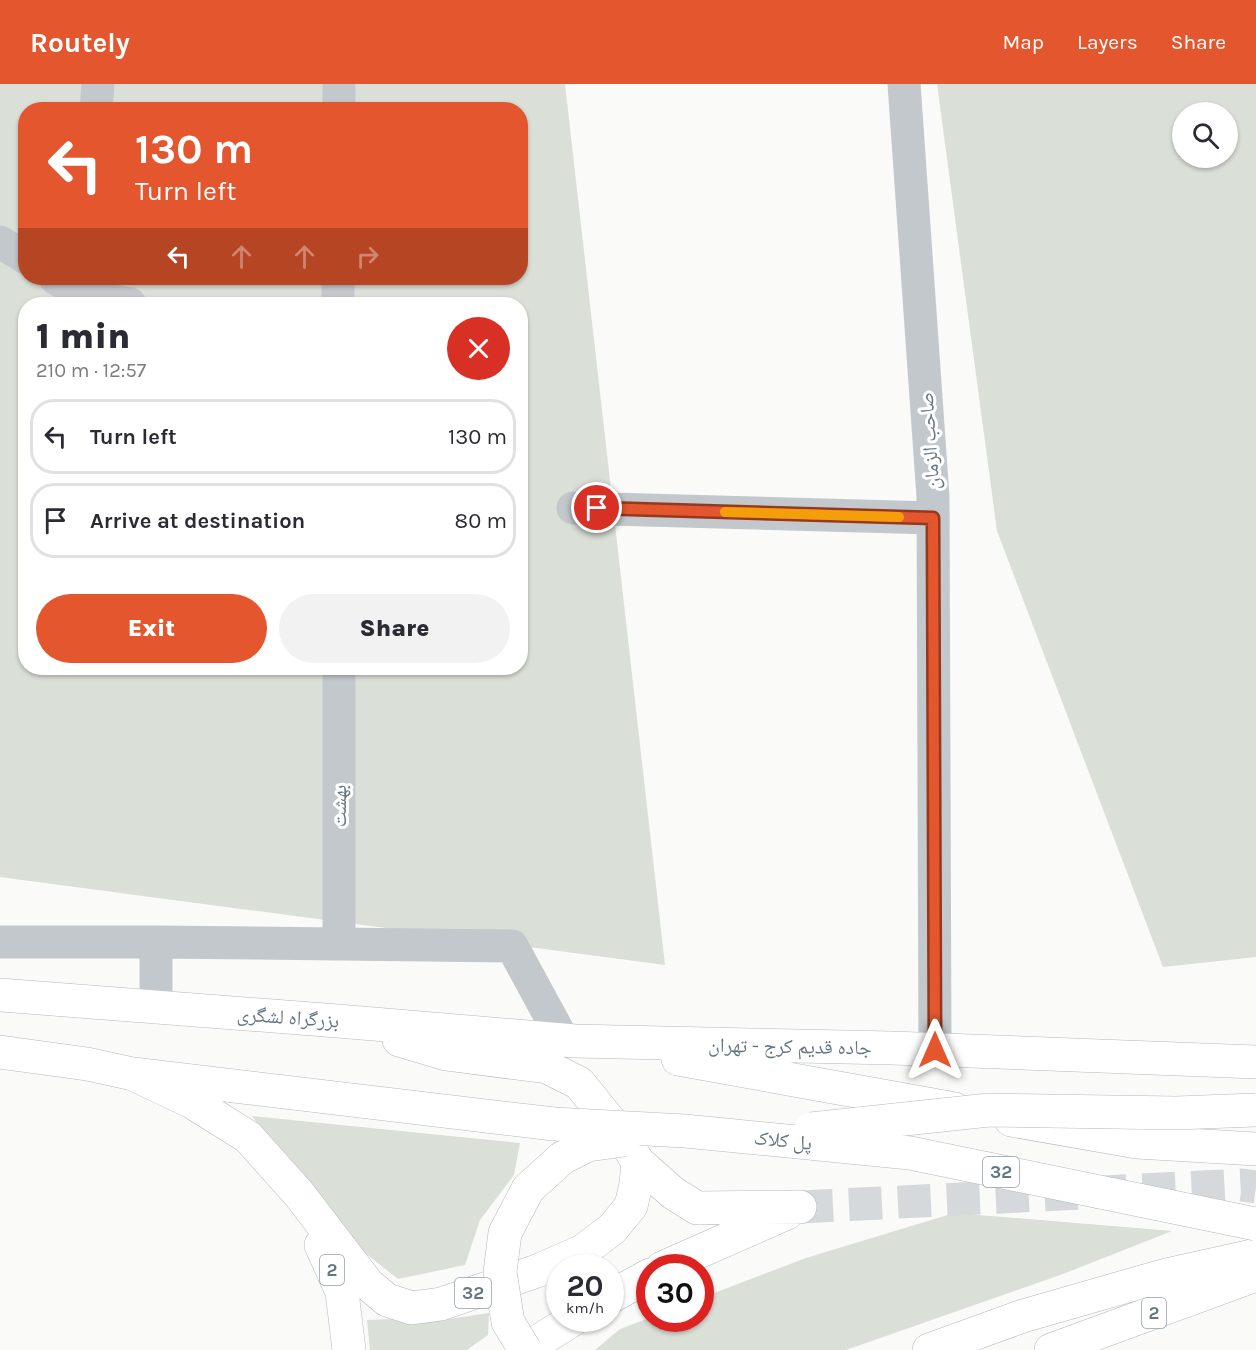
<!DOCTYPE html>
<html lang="en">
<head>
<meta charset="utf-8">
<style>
	:root { --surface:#fff; --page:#f2f2f3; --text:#2b2b33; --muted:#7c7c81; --line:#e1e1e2; --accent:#e4572e }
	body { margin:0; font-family:Karla,"Noto Naskh Arabic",sans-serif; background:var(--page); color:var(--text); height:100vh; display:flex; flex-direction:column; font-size:22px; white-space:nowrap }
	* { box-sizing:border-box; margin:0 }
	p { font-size:20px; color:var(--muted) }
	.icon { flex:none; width:33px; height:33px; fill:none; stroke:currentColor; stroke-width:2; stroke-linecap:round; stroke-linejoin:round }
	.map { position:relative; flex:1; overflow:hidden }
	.drawer { position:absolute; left:18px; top:213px; width:510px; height:378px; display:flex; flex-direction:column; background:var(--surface); border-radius:24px; box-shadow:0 2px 4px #0004 }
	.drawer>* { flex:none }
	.banner { position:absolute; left:18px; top:18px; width:510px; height:183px; border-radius:24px; box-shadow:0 2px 4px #0004; background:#e4572e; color:#fff; overflow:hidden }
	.buttons { position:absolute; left:1172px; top:18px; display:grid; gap:12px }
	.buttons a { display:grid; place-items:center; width:66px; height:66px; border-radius:50%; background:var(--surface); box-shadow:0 2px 4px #0004; font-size:30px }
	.speed { position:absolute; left:546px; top:1170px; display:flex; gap:12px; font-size:30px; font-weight:700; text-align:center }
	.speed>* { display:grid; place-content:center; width:78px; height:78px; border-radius:50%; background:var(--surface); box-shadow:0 2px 4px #0004; line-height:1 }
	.speed small { font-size:15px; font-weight:400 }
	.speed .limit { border:9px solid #d22; background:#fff; color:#111 }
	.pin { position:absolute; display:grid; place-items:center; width:51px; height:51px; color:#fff; margin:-26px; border:3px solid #fff; border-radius:50%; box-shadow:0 2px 6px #0007 }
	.me { position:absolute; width:66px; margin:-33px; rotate:0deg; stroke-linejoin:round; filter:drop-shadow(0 0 4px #0008) }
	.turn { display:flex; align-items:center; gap:21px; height:126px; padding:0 18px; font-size:27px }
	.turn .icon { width:78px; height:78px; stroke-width:2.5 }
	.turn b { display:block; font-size:42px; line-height:51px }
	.lanes { display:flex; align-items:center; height:57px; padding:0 18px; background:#0003; justify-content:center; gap:30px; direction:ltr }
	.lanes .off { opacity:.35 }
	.round { display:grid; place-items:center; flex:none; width:63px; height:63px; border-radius:32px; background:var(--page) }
	.overview { display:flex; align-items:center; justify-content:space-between; height:102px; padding:0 18px }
	h1 { font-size:36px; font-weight:800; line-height:45px }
	.cta { display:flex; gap:12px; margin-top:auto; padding:12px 18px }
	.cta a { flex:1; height:69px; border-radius:36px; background:var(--accent); color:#fff; font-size:24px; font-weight:800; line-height:69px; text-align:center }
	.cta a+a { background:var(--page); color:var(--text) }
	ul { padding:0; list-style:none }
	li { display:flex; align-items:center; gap:18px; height:75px; margin:0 12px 9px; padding:0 6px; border:3px solid var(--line); border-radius:24px }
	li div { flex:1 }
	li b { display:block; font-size:22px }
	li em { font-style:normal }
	header { display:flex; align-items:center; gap:36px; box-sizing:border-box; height:84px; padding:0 30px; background:var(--accent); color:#fff }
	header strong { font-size:28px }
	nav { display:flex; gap:33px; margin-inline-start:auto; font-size:21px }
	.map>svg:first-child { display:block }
	.green { fill:#dadfd7; fill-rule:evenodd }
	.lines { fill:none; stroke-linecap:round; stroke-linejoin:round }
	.highway-tunnel { stroke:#d5d9db; stroke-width:33; stroke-dasharray:33 16; stroke-linecap:butt }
	.highway-casing { stroke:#b4b9bd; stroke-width:34 }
	.minor { stroke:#c3c8cc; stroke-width:33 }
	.highway { stroke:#fff; stroke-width:33 }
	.highway-bridge-casing { stroke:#b4b9bd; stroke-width:34; stroke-linecap:butt }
	.highway-bridge { stroke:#fff; stroke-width:33 }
	.route-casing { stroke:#94391e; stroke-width:15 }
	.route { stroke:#e4572e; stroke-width:10 }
	.slow { stroke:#f59e0b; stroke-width:10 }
	.labels { text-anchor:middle; stroke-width:6; stroke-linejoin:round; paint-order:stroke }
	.shield { fill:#fff; stroke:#939fa8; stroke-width:1.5 }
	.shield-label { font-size:18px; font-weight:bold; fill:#657683 }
	.street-label { font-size:20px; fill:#657683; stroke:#fff }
</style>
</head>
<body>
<header>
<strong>Routely</strong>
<nav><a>Map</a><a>Layers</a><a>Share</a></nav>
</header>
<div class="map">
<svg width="1256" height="1266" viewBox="0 0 1256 1266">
	<rect width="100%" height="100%" fill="#fafaf8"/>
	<!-- green -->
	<path class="green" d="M0,0H565L665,881L0,793ZM26,26H520V194H26ZM26,220H520V584H26Z
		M937,0H1256V873L1163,883L997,447ZM1182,28H1227V74H1182Z
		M252,1032L520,1059L514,1091L480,1136L465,1181L398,1195L330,1141Z
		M954,1129L1172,1147L1063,1190L846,1266H595L620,1245L649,1234H700L701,1214L806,1174Z
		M489,1229L488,1251L467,1266H370L367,1236L392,1235L423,1239Z"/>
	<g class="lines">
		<!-- highway-tunnel -->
		<path class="highway-tunnel" d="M800,1123L1242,1101L1256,1103"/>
		<defs>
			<path id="highway" d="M0,911L338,937L575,957L892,964L1256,978
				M399,956L446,970L547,983L579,999L618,1047L638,1078L673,1109L697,1124L800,1123
				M0,968L87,980L133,990L554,1040
				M678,975L955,1025
				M133,990L192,1018L248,1053L299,1110L368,1200L387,1216L412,1224L441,1220L537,1187L583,1167L612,1145L631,1122L636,1100L638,1078
				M1011,1036L1137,1058L1256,1065
				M321,1161L342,1208L349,1266
				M662,1184L787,1129
				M610,1213L650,1191
				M525,1266L575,1234
				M929,1266L1023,1232L1166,1191L1256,1171
				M1051,1266L1256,1191"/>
		</defs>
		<!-- highway casing -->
		<use href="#highway" class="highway-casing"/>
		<!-- minor -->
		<path class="minor" d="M904,0L933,413L935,966
			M96,26L98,0
			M339,26V0
			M0,158L26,174
			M55,194L84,212L130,220
			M338,220V194
			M573,424L933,434
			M339,584V860
			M0,858H156L512,862L563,956
			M156,923V858"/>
		<!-- highway -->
		<use href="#highway" class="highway"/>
		<defs>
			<path id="highway-bridge" d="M554,1040L685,1047L910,1069L1256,1140
				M811,1045L989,1026L1176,1029L1256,1026
				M525,1266L508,1238L500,1188L505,1149L528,1105L562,1074L588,1061L624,1056"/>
		</defs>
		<!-- highway-bridge casing -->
		<use href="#highway-bridge" class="highway-bridge-casing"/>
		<!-- highway-bridge -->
		<use href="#highway-bridge" class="highway-bridge"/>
	</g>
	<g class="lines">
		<defs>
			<path id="route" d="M597,424L933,434L935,966"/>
		</defs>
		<!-- route casing -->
		<use href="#route" class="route-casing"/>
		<!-- route -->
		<use href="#route" class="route"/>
		<!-- slow -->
		<path class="slow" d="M725,428L899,433"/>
	</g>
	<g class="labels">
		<!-- shield labels -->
		<g class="shield">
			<rect x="983" y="1073" width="36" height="30" rx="4.5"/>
			<rect x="320" y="1171" width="24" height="30" rx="4.5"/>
			<rect x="455" y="1194" width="36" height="30" rx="4.5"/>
			<rect x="1142" y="1214" width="24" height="30" rx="4.5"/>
		</g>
		<g class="shield-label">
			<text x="1001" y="1094">32</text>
			<text x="332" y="1192">2</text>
			<text x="473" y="1215">32</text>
			<text x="1154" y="1235">2</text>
		</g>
		<!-- street labels -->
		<g class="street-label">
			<text transform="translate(929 357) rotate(-94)" y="7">صاحب الزمان</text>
			<text transform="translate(339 722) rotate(-90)" y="7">بهشت</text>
			<text transform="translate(288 933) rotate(4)" y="7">بزرگراه لشگری</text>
			<text transform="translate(790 962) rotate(1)" y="7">جاده قدیم کرج - تهران</text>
			<text transform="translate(783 1056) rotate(6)" y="7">پل کلاک</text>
		</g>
	</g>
</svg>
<div class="buttons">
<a><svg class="icon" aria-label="search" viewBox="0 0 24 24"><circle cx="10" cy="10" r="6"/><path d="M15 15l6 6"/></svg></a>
</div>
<div class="speed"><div>20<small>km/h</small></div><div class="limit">30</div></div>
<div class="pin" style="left:597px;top:424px;background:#d93025"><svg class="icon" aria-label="arrive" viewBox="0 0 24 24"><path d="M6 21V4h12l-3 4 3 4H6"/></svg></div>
<svg class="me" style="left:935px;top:966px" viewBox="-20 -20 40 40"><path d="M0-17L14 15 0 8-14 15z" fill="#e4572e" stroke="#fff" stroke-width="4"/></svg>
<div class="banner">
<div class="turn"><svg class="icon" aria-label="left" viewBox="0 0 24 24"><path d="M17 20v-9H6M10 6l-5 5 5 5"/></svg><div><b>130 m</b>Turn left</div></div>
<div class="lanes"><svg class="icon" aria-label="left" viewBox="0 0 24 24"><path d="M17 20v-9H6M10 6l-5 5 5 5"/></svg><svg class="icon off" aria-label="ahead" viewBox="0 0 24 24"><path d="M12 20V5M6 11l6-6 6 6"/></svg><svg class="icon off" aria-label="ahead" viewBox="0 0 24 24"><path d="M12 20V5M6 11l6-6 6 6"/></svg><svg class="icon off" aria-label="right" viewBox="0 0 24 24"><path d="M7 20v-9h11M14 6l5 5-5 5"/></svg></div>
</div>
<section class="drawer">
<div class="overview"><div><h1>1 min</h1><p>210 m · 12:57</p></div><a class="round" style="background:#d93025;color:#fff"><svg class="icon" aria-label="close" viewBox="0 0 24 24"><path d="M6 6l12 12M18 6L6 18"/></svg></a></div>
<ul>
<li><svg class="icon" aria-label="left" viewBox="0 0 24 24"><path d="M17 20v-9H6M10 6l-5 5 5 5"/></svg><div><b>Turn left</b></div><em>130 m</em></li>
<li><svg class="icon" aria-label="arrive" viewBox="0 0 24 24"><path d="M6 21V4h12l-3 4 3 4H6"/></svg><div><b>Arrive at destination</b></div><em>80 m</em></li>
</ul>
<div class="cta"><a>Exit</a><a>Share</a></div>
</section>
</div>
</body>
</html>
